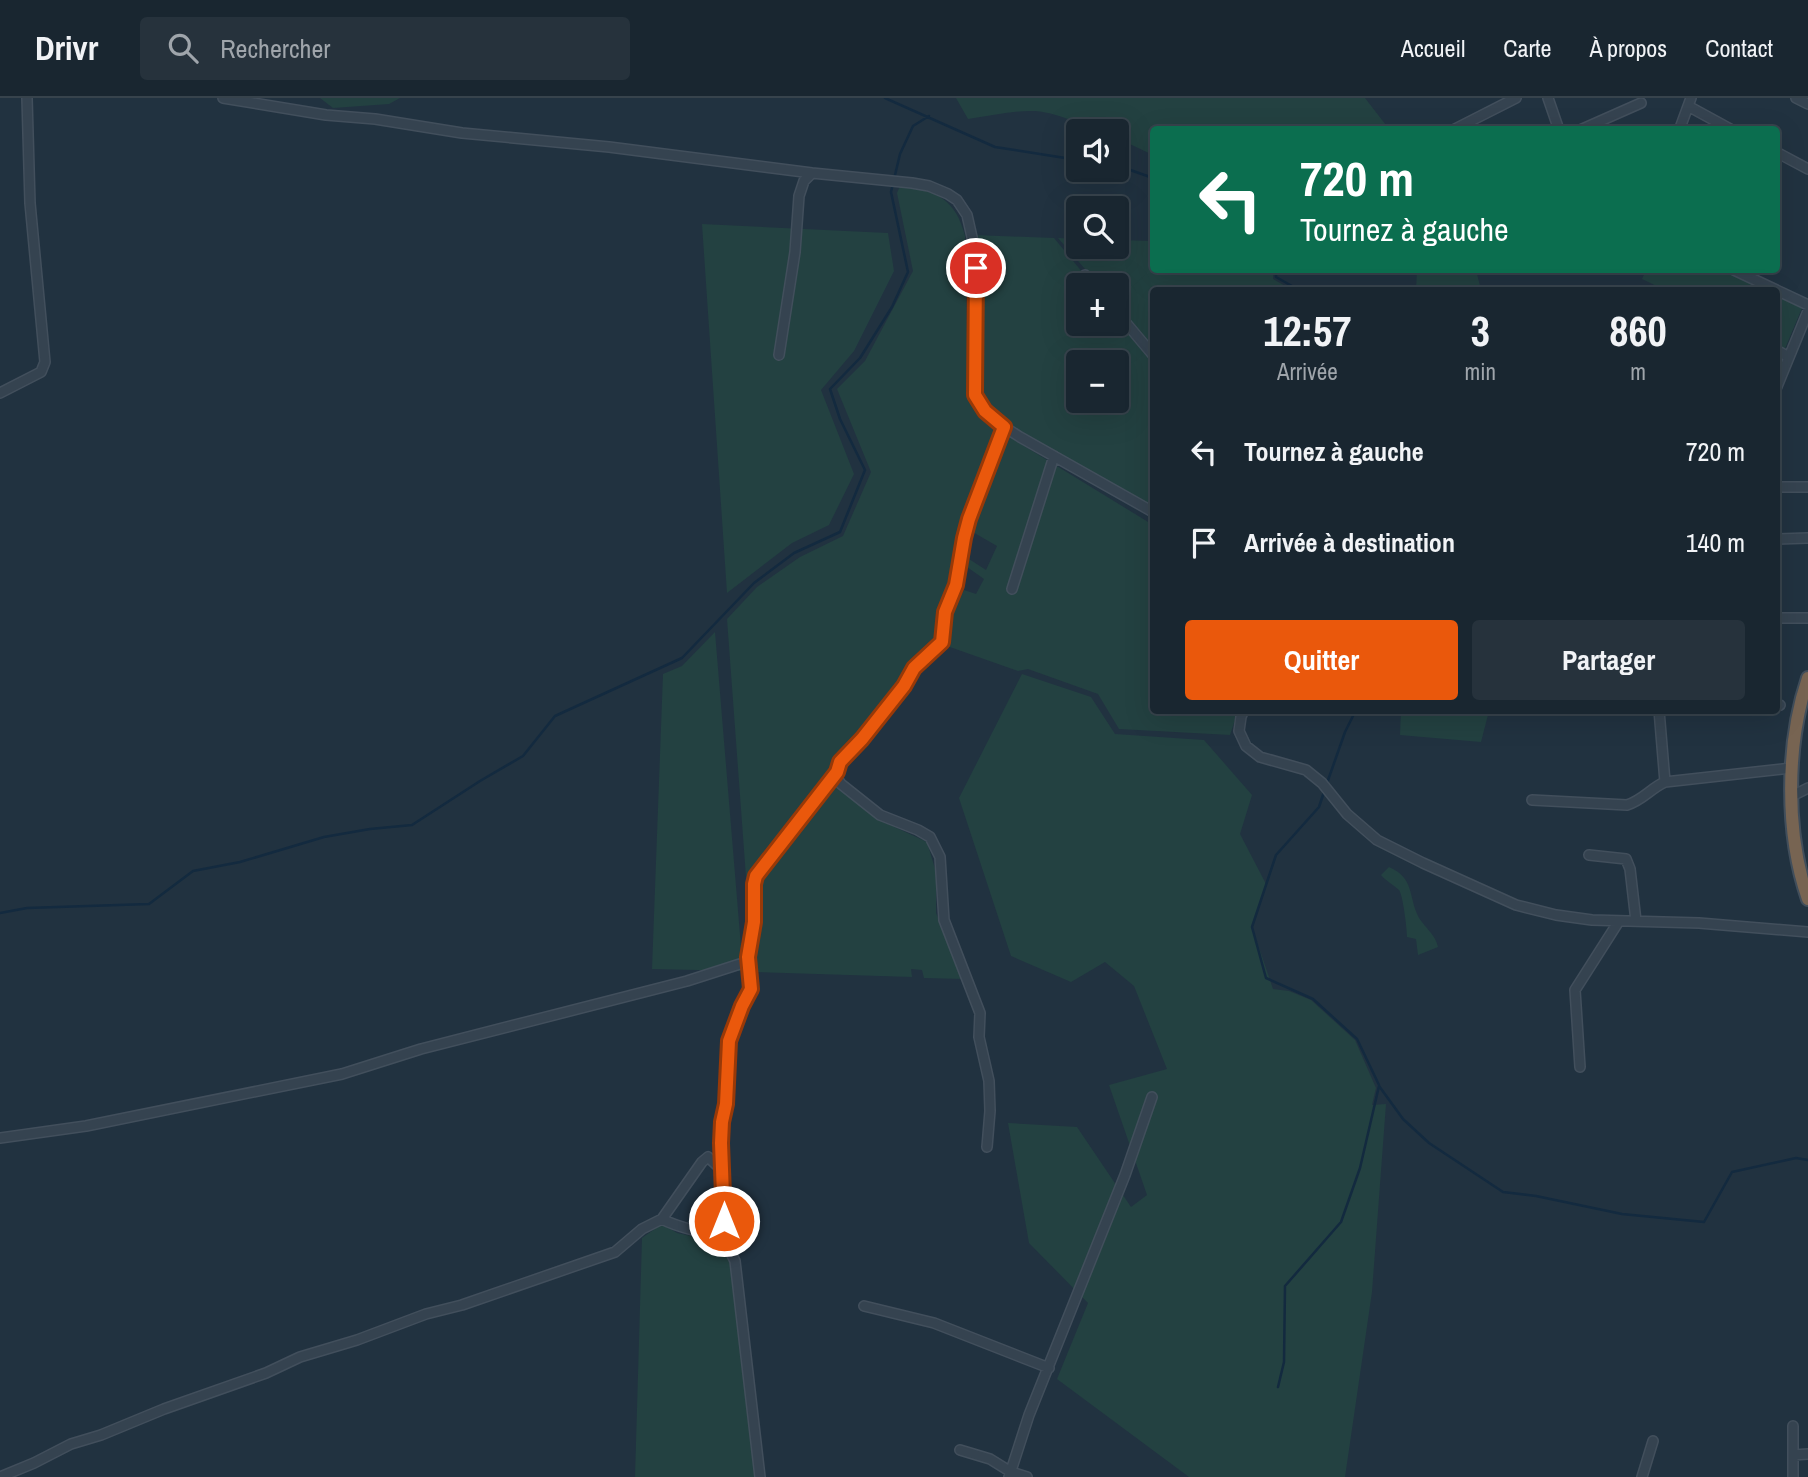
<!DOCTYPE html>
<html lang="fr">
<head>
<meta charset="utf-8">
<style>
	:root { --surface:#192630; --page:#26323c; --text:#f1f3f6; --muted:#9fa5ab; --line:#37434c; --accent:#ea580c }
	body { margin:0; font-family:"Archivo Narrow",sans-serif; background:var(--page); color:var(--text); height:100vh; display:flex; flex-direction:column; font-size:26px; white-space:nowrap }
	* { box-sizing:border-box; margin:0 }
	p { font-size:23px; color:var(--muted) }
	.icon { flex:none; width:38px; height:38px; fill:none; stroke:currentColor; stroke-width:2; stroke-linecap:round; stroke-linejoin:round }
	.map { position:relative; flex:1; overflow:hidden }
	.details { position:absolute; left:1150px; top:189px; width:630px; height:427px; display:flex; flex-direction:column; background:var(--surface); border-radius:7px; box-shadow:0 7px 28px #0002,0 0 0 2px var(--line) }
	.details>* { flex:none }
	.banner { position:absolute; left:1150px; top:28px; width:630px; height:147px; border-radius:7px; box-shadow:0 7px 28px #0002,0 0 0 2px var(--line); background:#0b6e4f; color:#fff; overflow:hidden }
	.buttons { position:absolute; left:1066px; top:21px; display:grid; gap:14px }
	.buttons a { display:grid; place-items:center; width:63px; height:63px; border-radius:7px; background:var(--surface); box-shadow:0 7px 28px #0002,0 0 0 2px var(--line); font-size:35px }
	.pin { position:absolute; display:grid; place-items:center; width:60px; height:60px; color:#fff; margin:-30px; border:4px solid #fff; border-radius:50%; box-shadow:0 2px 7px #0007 }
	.me { position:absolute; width:77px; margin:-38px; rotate:0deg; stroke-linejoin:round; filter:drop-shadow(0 0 5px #0008) }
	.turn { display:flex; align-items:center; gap:24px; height:147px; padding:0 35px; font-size:32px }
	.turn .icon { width:91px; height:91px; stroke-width:2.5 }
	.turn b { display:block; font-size:49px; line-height:60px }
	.eta { display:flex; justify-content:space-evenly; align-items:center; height:119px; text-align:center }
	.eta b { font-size:42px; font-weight:700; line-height:49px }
	.primary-button { display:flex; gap:14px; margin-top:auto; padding:14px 35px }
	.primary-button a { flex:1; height:80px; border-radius:7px; background:var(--accent); color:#fff; font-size:28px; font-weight:700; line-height:80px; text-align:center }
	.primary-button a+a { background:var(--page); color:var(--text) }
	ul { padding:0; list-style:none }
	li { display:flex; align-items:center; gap:21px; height:91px; padding:0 35px }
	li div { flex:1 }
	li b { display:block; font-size:26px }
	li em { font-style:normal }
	header { display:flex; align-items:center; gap:42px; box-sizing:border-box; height:98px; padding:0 35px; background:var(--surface); border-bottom:2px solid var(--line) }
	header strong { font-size:33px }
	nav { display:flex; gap:38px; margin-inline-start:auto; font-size:24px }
	.search { width:490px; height:63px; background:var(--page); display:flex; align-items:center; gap:18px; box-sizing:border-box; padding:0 24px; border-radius:7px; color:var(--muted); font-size:26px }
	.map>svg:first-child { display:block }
	.green { fill:#234141; fill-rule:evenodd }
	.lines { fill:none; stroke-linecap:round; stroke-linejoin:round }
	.stream { stroke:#132a3f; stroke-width:2.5 }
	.minor-casing { stroke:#424f5c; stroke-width:12 }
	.highway-casing { stroke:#414e5b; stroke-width:16 }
	.minor { stroke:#354350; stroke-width:9 }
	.highway { stroke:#776452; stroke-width:12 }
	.route-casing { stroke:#983908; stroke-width:18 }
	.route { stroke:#ea580c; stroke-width:12 }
</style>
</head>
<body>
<header>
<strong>Drivr</strong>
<div class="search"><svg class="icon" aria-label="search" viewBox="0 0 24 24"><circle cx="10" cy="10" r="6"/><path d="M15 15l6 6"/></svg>Rechercher</div>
<nav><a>Accueil</a><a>Carte</a><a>À propos</a><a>Contact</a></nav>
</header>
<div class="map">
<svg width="1808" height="1379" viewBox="0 0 1808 1379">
	<rect width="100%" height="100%" fill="#213240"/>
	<!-- green -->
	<path class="green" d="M320,0H400L389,6L333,10Z
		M956,0H1365L1389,31L1153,32V57L1117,40L1116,33C1089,33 1063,15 1035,13C1014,12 990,18 968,21Z
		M900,88C937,92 956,102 965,138L968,296L996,334L959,438L955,484L943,502L936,540L837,659L829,680L875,720L927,744L936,774V815L965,881L924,880L922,872L911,871L912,879L753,874L727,521L757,489L800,459L843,438L871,374L837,291L865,263L913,173L897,95Z
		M702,126L888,135L894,173L854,253L821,292L854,376L829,427L792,445L727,495Z
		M975,137L1054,140L1093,187H1078V226H1116L1117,216L1153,263V413L1075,369L999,321L988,311L979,296ZM1078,264H1116V303H1078Z
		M1058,140L1078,141V149H1116L1117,142L1153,143V172H1273V181L1292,192H1153V250L1117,207L1116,187H1099Z
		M1417,172H1476L1481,192H1416Z
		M1646,172H1727L1768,192H1665L1642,181Z
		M1776,197L1802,210L1784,253L1776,249Z
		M1008,338L1153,427V612L1238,613L1230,637L1119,631L1098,596L1028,571L1018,573L947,548L952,513L964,492L976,496L984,481L967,469L969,461L986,472L997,448L971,433Z
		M715,534L743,873L652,871L663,576L682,568Z
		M1022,576L1091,599L1115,636L1204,642L1252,697L1240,736L1266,786L1252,829L1273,891L1289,893L1311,902L1355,942L1376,990L1372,1007L1386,1006L1372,1194L1345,1379H1189L1057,1281L1088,1205L1029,1145L1008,1025L1077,1029L1131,1109L1147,1097L1109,987L1167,971L1134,888L1105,864L1071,884L1011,858L959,700Z
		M1401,613V612L1489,613L1481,644L1400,637Z
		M1389,769C1415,780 1408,799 1419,820C1426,831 1435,836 1438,849L1418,857L1416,841L1407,839C1407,831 1403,797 1399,792C1394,787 1386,783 1381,777Z
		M662,1126L677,1135L718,1144C733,1169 736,1175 735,1205L757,1379H635L642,1140Z"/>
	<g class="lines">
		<!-- stream -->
		<path class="stream" d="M885,0L995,49L1078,62
			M1116,67L1153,80
			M1276,172V179L1299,192
			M1326,688L1345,634L1356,612
			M1324,694L1319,709L1276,757L1252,829L1266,880L1313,901L1357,941L1379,987
			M0,815L27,810L149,806L193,773L240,764L324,739L370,731L412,727L480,683L523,658L555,618L682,560L754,485L794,455L840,434L865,372L840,321L830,291L860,260L892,209L908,174L891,94L900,56L913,28L929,18
			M1278,1289L1284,1264L1285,1188L1341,1124L1360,1070L1379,988L1403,1021L1429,1045L1503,1094L1536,1098L1622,1116L1704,1124L1732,1074L1796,1060L1808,1062"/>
		<defs>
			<path id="minor" d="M223,0L326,17L375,21L462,35L609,49L812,75L912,85L929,88L948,96L957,102L967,117L974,148L976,170L975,297C988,318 999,326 1020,339L1153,414
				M1548,0L1559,32
				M1796,0L1808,6
				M1688,8L1732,32
				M1680,30L1691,0
				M1453,32L1516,0
				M1580,32L1641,5
				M1776,54L1808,71
				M1734,172L1808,207
				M1085,177L1094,187
				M1116,213L1153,257
				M1776,252L1789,259
				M779,257L795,154L799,98L804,83L812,75
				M1776,291L1808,213
				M0,295L41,274L45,264L30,105L27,0
				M1776,389H1808
				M1776,441L1808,440
				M1012,491L1054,358
				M1776,520H1808
				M1776,606L1780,607
				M1244,612L1241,619L1239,633L1246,648L1260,659L1306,672L1322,685L1347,716L1377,742L1423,765L1516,807L1556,817L1592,822L1699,825L1808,834
				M1659,612L1665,684
				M1792,698L1808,690
				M1532,702L1627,707C1643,702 1651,690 1665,684L1791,670
				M1589,757L1626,761L1630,771L1636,823
				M1580,969L1575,892L1619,823
				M0,1040L86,1028L342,976L421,951L687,883L743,865C761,846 749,802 756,778L837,674
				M987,1049L990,1013L989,983L979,939L980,915L944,822L940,759L930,739L918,732L880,717L841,686L837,680L840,664L862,641L904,588L914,570L942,544L946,509L956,487V479L969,421L1004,329
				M722,1072L725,1094L723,1142
				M662,1121C693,1138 719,1127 735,1163L760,1379
				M864,1208L934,1225L1049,1270
				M1793,1328V1379
				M960,1352L990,1361L1011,1374L1027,1379
				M1793,1357L1808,1356
				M0,1379L34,1365L71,1346L101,1337L164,1311L266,1275L300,1259L357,1242L426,1216L462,1207L615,1154L642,1131L662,1121L702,1064L708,1059L722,1072V1024L726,1006L728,943L742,908L751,891L748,859
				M1009,1379L1029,1317L1125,1077L1152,999
				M1642,1379L1653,1343"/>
			<path id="highway" d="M1808,580C1786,645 1785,735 1808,801"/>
		</defs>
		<!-- minor casing -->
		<use href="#minor" class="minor-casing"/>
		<!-- highway casing -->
		<use href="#highway" class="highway-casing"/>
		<!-- minor -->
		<use href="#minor" class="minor"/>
		<!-- highway -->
		<use href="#highway" class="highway"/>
	</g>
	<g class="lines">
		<defs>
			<path id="route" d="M724,1123L721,1045L722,1024L726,1006L729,943L742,908L751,891L748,859L754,824V786L756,778L837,674L840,664L862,641L904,588L914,570L942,544L945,514L956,487L964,440L969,421L1004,329L985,313L975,297L976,170"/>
		</defs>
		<!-- route casing -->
		<use href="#route" class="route-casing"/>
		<!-- route -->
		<use href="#route" class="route"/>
	</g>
</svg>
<div class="buttons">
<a><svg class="icon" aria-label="sound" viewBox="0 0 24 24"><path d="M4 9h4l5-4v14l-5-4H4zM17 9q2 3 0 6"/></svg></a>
<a><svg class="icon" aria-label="search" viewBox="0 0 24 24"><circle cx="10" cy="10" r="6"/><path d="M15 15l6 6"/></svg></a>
<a>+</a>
<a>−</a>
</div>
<div class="pin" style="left:976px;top:170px;background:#d93025"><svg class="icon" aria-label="arrive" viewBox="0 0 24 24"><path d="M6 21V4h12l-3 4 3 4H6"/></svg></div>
<svg class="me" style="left:724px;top:1123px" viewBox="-20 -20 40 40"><circle r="17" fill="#ea580c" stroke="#fff" stroke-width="3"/><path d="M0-11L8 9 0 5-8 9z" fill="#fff"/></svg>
<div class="banner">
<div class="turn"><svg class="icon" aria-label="left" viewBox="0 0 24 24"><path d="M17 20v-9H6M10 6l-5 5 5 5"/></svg><div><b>720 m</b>Tournez à gauche</div></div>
</div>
<section class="details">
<div class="eta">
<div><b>12:57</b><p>Arrivée</p></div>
<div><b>3</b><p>min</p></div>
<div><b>860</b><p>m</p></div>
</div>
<ul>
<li><svg class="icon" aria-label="left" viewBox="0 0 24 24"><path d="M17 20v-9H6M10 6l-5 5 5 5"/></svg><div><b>Tournez à gauche</b></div><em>720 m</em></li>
<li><svg class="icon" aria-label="arrive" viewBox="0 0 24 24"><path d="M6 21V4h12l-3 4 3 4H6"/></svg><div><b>Arrivée à destination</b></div><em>140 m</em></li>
</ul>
<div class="primary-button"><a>Quitter</a><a>Partager</a></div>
</section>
</div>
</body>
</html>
